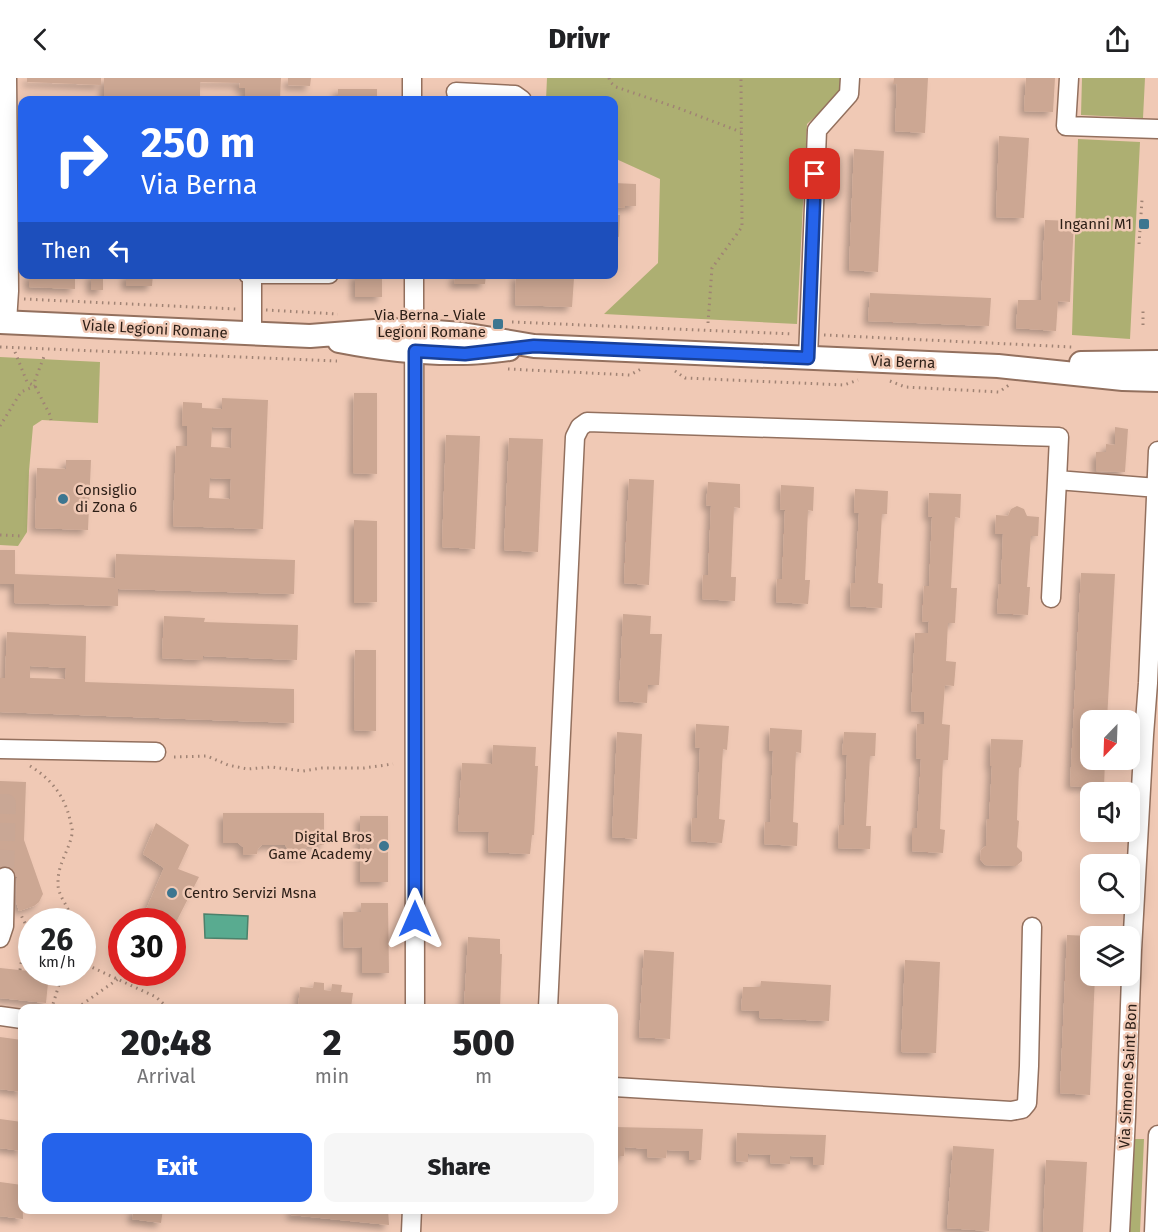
<!DOCTYPE html>
<html lang="en">
<head>
<meta charset="utf-8">
<style>
	:root { --surface:#fff; --page:#f6f6f6; --text:#202124; --muted:#757577; --accent:#2563eb }
	body { margin:0; font-family:"Fira Sans",sans-serif; background:var(--page); color:var(--text); height:100vh; display:flex; flex-direction:column; font-size:22px; white-space:nowrap }
	* { box-sizing:border-box; margin:0 }
	p { font-size:20px; color:var(--muted) }
	.icon { flex:none; width:33px; height:33px; fill:none; stroke:currentColor; stroke-width:2; stroke-linecap:round; stroke-linejoin:round }
	.map { position:relative; flex:1; overflow:hidden }
	.sheet { position:absolute; left:18px; top:926px; width:600px; height:210px; display:flex; flex-direction:column; background:var(--surface); border-radius:12px; box-shadow:0 3px 15px #0003 }
	.sheet>* { flex:none }
	.banner { position:absolute; left:18px; top:18px; width:600px; height:183px; border-radius:12px; box-shadow:0 3px 15px #0003; background:#2563eb; color:#fff; overflow:hidden }
	.needle { width:39px; rotate:203deg }
	.buttons { position:absolute; left:1080px; top:632px; display:grid; gap:12px }
	.buttons a { display:grid; place-items:center; width:60px; height:60px; border-radius:12px; background:var(--surface); box-shadow:0 3px 15px #0003; font-size:30px }
	.speed { position:absolute; left:18px; top:830px; display:flex; gap:12px; font-size:30px; font-weight:700; text-align:center }
	.speed>* { display:grid; place-content:center; width:78px; height:78px; border-radius:50%; background:var(--surface); box-shadow:0 3px 15px #0003; line-height:1 }
	.speed small { font-size:15px; font-weight:400 }
	.speed .limit { border:9px solid #d22; background:#fff; color:#111 }
	.pin { position:absolute; display:grid; place-items:center; width:51px; height:51px; color:#fff; margin:-26px; border-radius:12px; box-shadow:0 3px 9px #0006 }
	.me { position:absolute; width:66px; margin:-33px; rotate:0deg; stroke-linejoin:round; filter:drop-shadow(0 0 4px #0008) }
	.turn { display:flex; align-items:center; gap:21px; height:126px; padding:0 24px; font-size:27px }
	.turn .icon { width:78px; height:78px; stroke-width:2.5 }
	.turn b { display:block; font-size:42px; line-height:51px }
	.then { display:flex; align-items:center; height:57px; padding:0 24px; background:#0003; gap:12px; font-size:22px }
	.eta { display:flex; justify-content:space-evenly; align-items:center; height:102px; text-align:center }
	.eta b { font-size:36px; font-weight:800; line-height:42px }
	.primary-button { display:flex; gap:12px; margin-top:auto; padding:12px 24px }
	.primary-button a { flex:1; height:69px; border-radius:12px; background:var(--accent); color:#fff; font-size:24px; font-weight:800; line-height:69px; text-align:center }
	.primary-button a+a { background:var(--page); color:var(--text) }
	header { display:flex; justify-content:space-between; align-items:center; height:78px; padding:0 24px; background:var(--surface); font-size:27px; font-weight:800 }
	.map>svg:first-child { display:block }
	.green { fill:#adaf72 }
	.water { fill:#59ab90; stroke:#4c816b; stroke-width:1.5 }
	.building { fill:#cca793; fill-rule:evenodd; filter:url(#shadow) }
	.lines { fill:none; stroke-linecap:round; stroke-linejoin:round }
	.minor-tunnel { stroke:#c9a795; stroke-width:18; stroke-dasharray:18 9; stroke-linecap:butt }
	.minor-casing { stroke:#93705e; stroke-width:21 }
	.major-casing { stroke:#93705e; stroke-width:26 }
	.path { stroke:#a08374; stroke-width:3; stroke-dasharray:1.5 4.5; stroke-linecap:butt }
	.minor { stroke:#fff; stroke-width:18 }
	.major { stroke:#fff; stroke-width:22 }
	.route-casing { stroke:#184099; stroke-width:15 }
	.route { stroke:#2563eb; stroke-width:10 }
	.poi-dot { fill:#3d7690; stroke:#f0c9b5; stroke-width:2 }
	.labels { text-anchor:middle; stroke-width:5; stroke-linejoin:round; paint-order:stroke }
	.poi-label { font-size:15px; fill:#2c1e16; stroke:#f0c9b5; text-anchor:end }
	.street-label { font-size:15px; fill:#2c1e16; stroke:#f0c9b5 }
</style>
</head>
<body>
<header><svg class="icon" aria-label="back" viewBox="0 0 24 24"><path d="M15 5l-7 7 7 7"/></svg>Drivr<svg class="icon" aria-label="share" viewBox="0 0 24 24"><path d="M12 15V3M7 8l5-5 5 5M5 13v7h14v-7"/></svg></header>
<div class="map">
<svg width="1158" height="1154" viewBox="0 0 1158 1154">
	<defs>
		<filter id="shadow"><feDropShadow dx="-4.5" dy="4.5" stdDeviation="3" flood-color="#0004"/></filter>
	</defs>
	<rect width="100%" height="100%" fill="#f0c9b5"/>
	<!-- green -->
	<path class="green" d="M547,0H844V12L807,46L797,246L604,236L658,185L660,101L614,80V22H546Z
		M1082,0H1145L1143,40L1081,37Z
		M1078,61L1140,64L1130,261L1072,257Z
		M0,279L100,284L98,345L42,342L33,348L29,393L27,454L18,468L0,467Z
		M1132,1061H1144L1140,1154H1128Z"/>
	<!-- water -->
	<path class="water" d="M204,836L248,838L247,861L205,860Z"/>
	<!-- building -->
	<path class="building" d="M27,0H101V7L27,4Z
		M104,0H281L280,22H245V10H239L240,5L200,4V22H104Z
		M288,0H311L310,8L288,7Z
		M894,0H928L925,55L895,53L897,6H893Z
		M1026,0H1055L1053,34L1024,33Z
		M338,11H377V22H338Z
		M999,58L1029,60L1024,140L996,139Z
		M854,71L884,73L878,194L849,192Z
		M614,105L636,106V128H625V130L614,129Z
		M614,137H620L619,159L614,158Z
		M1045,142L1074,143L1070,224L1058,223L1056,253L1016,250L1018,222H1041Z
		M29,196H75V211L29,209Z
		M91,196H103V212H91Z
		M126,196H153L152,208H126Z
		M355,196H382V219H355Z
		M455,196H486L485,206H454Z
		M516,197L574,200L572,229L515,227Z
		M870,215L991,220L989,248L868,243Z
		M354,315H377V396L353,395Z
		M222,320L268,322L263,451L173,448L176,368H187V348H182L183,324L202,325V330L222,331ZM212,349L232,350L231,370L211,369ZM210,400L231,401L230,421L209,420Z
		M1115,349L1128,351L1125,394L1096,393V374H1106V366L1115,367Z
		M446,357L480,358L475,471L442,469Z
		M509,360L543,361L538,474L504,472Z
		M66,382H91L88,452L35,450L37,390L66,391Z
		M629,401L654,402L649,507L624,505Z
		M708,404L740,406V430L734,429L731,499H736L735,523L702,521L703,497H708L711,428L706,427Z
		M781,407L814,409L813,433L808,432L805,502H810L808,526L776,524L777,501H782L785,432L780,431Z
		M855,411L888,413L887,436H882L878,505L883,506L882,530L850,528L851,505H855L859,435H854Z
		M929,415L961,416L960,440L955,439L951,510H957L955,545H948L946,583L956,584L954,608L945,607L942,646L950,647L948,682H943L940,751L945,752L943,775L912,773V750H917L921,681L916,680L917,646H924V634L911,633L915,555H928L929,543L922,544L924,508H929L932,439L928,438Z
		M1017,428L1024,431L1027,438L1039,439L1038,458H1031L1027,509H1030L1028,537L997,535L999,506H1001L1003,456H995L996,437L1008,438L1011,431Z
		M354,442L377,443V524L354,525Z
		M0,472H15V496L115,500L116,476L295,482L294,516L118,511V528L14,525V506H0Z
		M1081,495L1115,496L1107,642H1090V681H1105L1104,710L1070,708Z
		M623,536L651,538L650,556H662L659,607H648L647,625L619,623Z
		M164,538L205,540L204,544L298,547L297,582L203,578V582L162,580Z
		M7,554L86,558L85,604L294,611V645L0,634V600H5ZM30,588L66,590L65,601L30,600Z
		M355,572H376V653L354,652Z
		M696,646L729,648L727,672L723,671L719,741L725,742L722,765L691,763L692,740H697L700,670L695,669Z
		M770,650L802,652L801,675L796,674L793,744L798,745L797,768L764,766L765,744H770L773,673H769Z
		M617,654L642,656L637,761L612,759Z
		M844,654L876,655L875,678H870L866,748H871L870,771L838,770L839,747H844L847,677H842Z
		M991,661L1023,662L1021,689L1019,690L1017,742L1019,743L1017,769L1022,774V783L1016,788L985,787L980,781L981,772L986,768L987,741H989L992,688H990Z
		M493,667L536,669L535,688H538L534,757H532L530,776L488,774L489,754L458,753L462,685L492,686Z
		M0,703L26,704L24,762L43,816L39,824L34,828L19,833L16,824L17,799L0,798Z
		M223,735H324V767H309L304,771V776H288V771L285,767H262L258,771L257,776L243,777V769L238,765H223Z
		M360,738H388V804H360Z
		M156,745L189,767L178,791L199,799L172,852V843H141L164,790L143,776Z
		M361,825H388L389,895H362V869L344,870L343,834H361Z
		M1067,857L1090,858V897H1095L1090,1017L1060,1015Z
		M468,859L500,861V876H502L500,930H464Z
		M644,872L674,874L670,961L639,959Z
		M905,882L940,884L936,975L901,974Z
		M0,890L49,895L46,925L0,920Z
		M761,903L831,907L829,943L759,940V933L741,932L743,909H760Z
		M314,904L324,905V912L331,913L332,906L342,907L341,914L353,915L351,930H298L300,909L313,910Z
		M0,959L22,962V1014L0,1011Z
		M0,1041L22,1044V1073L0,1070Z
		M614,1049L703,1051L701,1082H689V1073L667,1072L666,1080L647,1079V1071L625,1069L624,1078H614Z
		M737,1055L826,1057L824,1087H813V1079L790,1078V1086L770,1085L771,1077L748,1076V1084L736,1083Z
		M953,1068L994,1071L989,1153L947,1150Z
		M1046,1082L1087,1084L1083,1154H1043Z
		M0,1104L22,1107L23,1141L0,1138Z
		M134,1131H163L161,1145L132,1141Z
		M292,1131H388L389,1147L291,1137Z"/>
	<g class="lines">
		<!-- minor-tunnel -->
		<path class="minor-tunnel" d="M0,725H7L5,799"/>
		<defs>
			<path id="minor" d="M412,0V22
				M1069,0L1066,48L1158,51
				M456,14L515,17L522,22
				M248,196H329
				M414,196L415,930
				M7,244L9,213L7,0
				M252,255V196
				M808,280L817,52L849,16L850,0
				M1051,520L1057,402
				M0,671L156,674
				M0,860L4,848L5,799
				M548,930L575,359L580,349L587,344L1059,359L1057,402L1158,410
				M0,938L22,941
				M614,1009L1011,1033L1022,1031L1027,1025L1029,988L1032,849
				M411,1154L412,1131
				M1120,1154L1126,1039L1132,872L1144,657L1148,605L1158,373
				M1154,1154L1158,1057"/>
			<path id="major" d="M0,244L310,258L387,252L435,254L462,256L534,268L998,288L1123,301L1158,302
				M339,263C380,271 421,276 463,275C478,275 494,273 509,271
				M1081,285L1158,284"/>
		</defs>
		<!-- minor casing -->
		<use href="#minor" class="minor-casing"/>
		<!-- major casing -->
		<use href="#major" class="major-casing"/>
		<!-- path -->
		<path class="path" d="M609,0L610,4L616,9L678,30L741,54
			M1139,166L1142,122
			M24,221L236,231
			M266,232L338,236
			M512,244L793,256
			M708,245L712,190L742,149L741,0
			M1143,247V232
			M824,257L1072,269
			M0,269L337,283
			M15,274L27,304L35,308L50,337L51,342
			M508,291L630,297L641,291
			M675,293L685,300L844,307L858,302
			M890,303L905,309L999,314L1009,307
			M0,348L21,314L35,308V302L45,276
			M0,457L22,458
			M174,679L207,678L228,687L247,691L271,689L303,693L322,690H364L393,686
			M30,688C50,700 65,718 70,742C71,746 73,751 72,756C69,773 58,785 58,804C57,818 70,829 72,843
			M82,884L87,887L156,919L168,930
			M20,892L27,849L21,837
			M49,930L53,926L63,894
			M77,930L118,901"/>
		<!-- minor -->
		<use href="#minor" class="minor"/>
		<!-- major -->
		<use href="#major" class="major"/>
	</g>
	<g class="lines">
		<defs>
			<path id="route" d="M415,841V273L465,276L534,268L808,280L815,96"/>
		</defs>
		<!-- route casing -->
		<use href="#route" class="route-casing"/>
		<!-- route -->
		<use href="#route" class="route"/>
	</g>
	<!-- markers -->
	<g class="poi-dot">
		<rect x="1138" y="140" width="12" height="12" rx="3"/>
		<rect x="492" y="240" width="12" height="12" rx="3"/>
		<circle cx="63" cy="421" r="6"/>
		<circle cx="384" cy="768" r="6"/>
		<circle cx="172" cy="815" r="6"/>
	</g>
	<g class="labels">
		<!-- poi labels -->
		<g class="poi-label">
			<text x="1132" y="151">Inganni M1</text>
			<text x="486" y="242">Via Berna - Viale<tspan x="486" dy="17">Legioni Romane</tspan></text>
			<text x="75" y="417" text-anchor="start">Consiglio<tspan x="75" dy="17">di Zona 6</tspan></text>
			<text x="372" y="764">Digital Bros<tspan x="372" dy="17">Game Academy</tspan></text>
			<text x="184" y="820" text-anchor="start">Centro Servizi Msna</text>
		</g>
		<!-- street labels -->
		<g class="street-label">
			<text transform="translate(155 251) rotate(3)" y="5">Viale Legioni Romane</text>
			<text transform="translate(903 284) rotate(2)" y="5">Via Berna</text>
			<text transform="translate(1128 998) rotate(-87)" y="5">Via Simone Saint Bon</text>
		</g>
	</g>
</svg>
<div class="buttons">
<a><svg class="needle" viewBox="-14 -14 28 28"><path d="M0-13l5 13h-10z" fill="#e53935"/><path d="M0 13l5-13h-10z" fill="#757577"/></svg></a>
<a><svg class="icon" aria-label="sound" viewBox="0 0 24 24"><path d="M4 9h4l5-4v14l-5-4H4zM17 9q2 3 0 6"/></svg></a>
<a><svg class="icon" aria-label="search" viewBox="0 0 24 24"><circle cx="10" cy="10" r="6"/><path d="M15 15l6 6"/></svg></a>
<a><svg class="icon" aria-label="layers" viewBox="0 0 24 24"><path d="M12 4l9 5-9 5-9-5zM3 14l9 5 9-5"/></svg></a>
</div>
<div class="speed"><div>26<small>km/h</small></div><div class="limit">30</div></div>
<div class="pin" style="left:815px;top:96px;background:#d93025"><svg class="icon" aria-label="arrive" viewBox="0 0 24 24"><path d="M6 21V4h12l-3 4 3 4H6"/></svg></div>
<svg class="me" style="left:415px;top:841px" viewBox="-20 -20 40 40"><path d="M0-17L14 15 0 8-14 15z" fill="#2563eb" stroke="#fff" stroke-width="4"/></svg>
<div class="banner">
<div class="turn"><svg class="icon" aria-label="right" viewBox="0 0 24 24"><path d="M7 20v-9h11M14 6l5 5-5 5"/></svg><div><b>250 m</b>Via Berna</div></div>
<div class="then">Then<svg class="icon" aria-label="left" viewBox="0 0 24 24"><path d="M17 20v-9H6M10 6l-5 5 5 5"/></svg></div>
</div>
<section class="sheet">
<div class="eta">
<div><b>20:48</b><p>Arrival</p></div>
<div><b>2</b><p>min</p></div>
<div><b>500</b><p>m</p></div>
</div>
<div class="primary-button"><a>Exit</a><a>Share</a></div>
</section>
</div>
</body>
</html>
